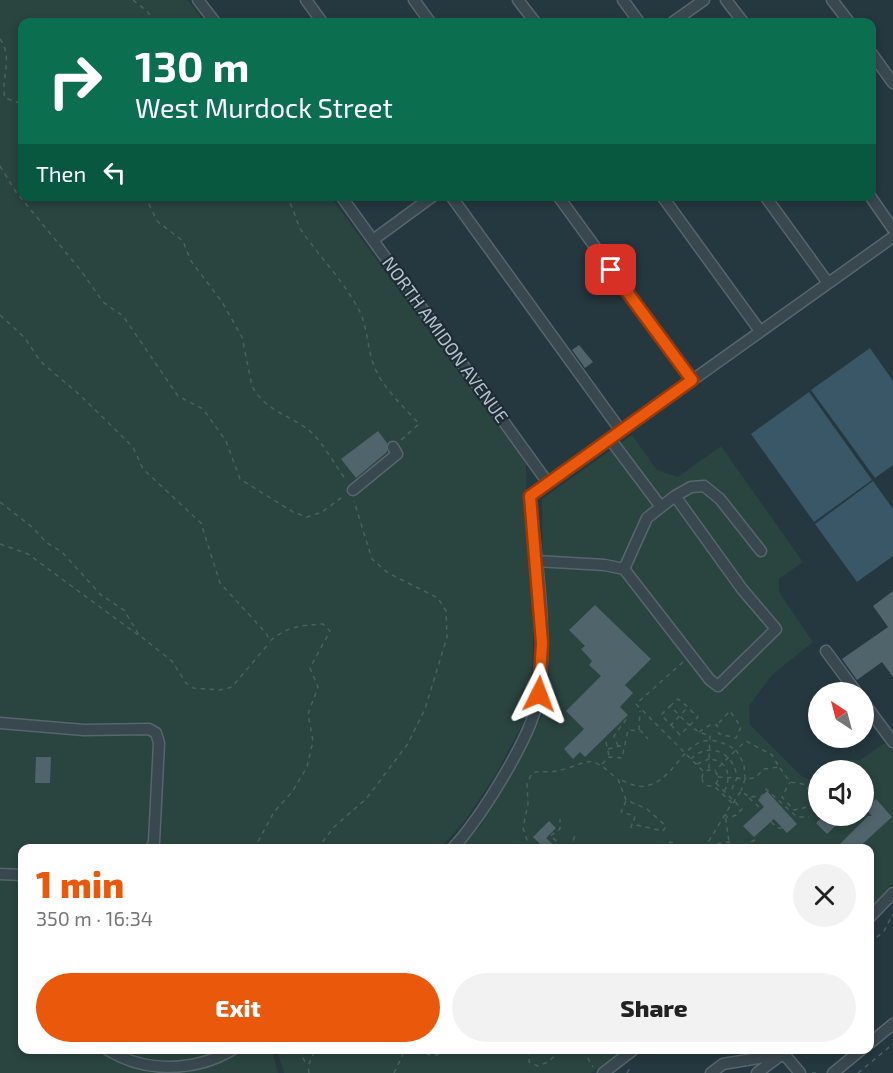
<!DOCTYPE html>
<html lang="en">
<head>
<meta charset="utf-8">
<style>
	:root { --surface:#fff; --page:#f2f2f2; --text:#222; --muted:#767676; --accent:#ea580c }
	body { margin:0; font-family:"Exo 2",sans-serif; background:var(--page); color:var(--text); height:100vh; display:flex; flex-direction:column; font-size:22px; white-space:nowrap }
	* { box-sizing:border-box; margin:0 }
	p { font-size:20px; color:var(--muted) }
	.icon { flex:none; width:33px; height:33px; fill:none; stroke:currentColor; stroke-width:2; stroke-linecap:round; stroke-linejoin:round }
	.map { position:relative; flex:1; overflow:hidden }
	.details { position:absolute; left:18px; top:844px; width:856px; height:210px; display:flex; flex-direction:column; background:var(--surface); border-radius:12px; box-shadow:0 3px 9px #0003 }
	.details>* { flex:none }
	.guide { position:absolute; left:18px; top:18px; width:858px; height:183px; border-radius:12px; box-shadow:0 3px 9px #0003; background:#0b6e4f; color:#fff; overflow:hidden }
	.needle { width:39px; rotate:324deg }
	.fabs { position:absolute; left:808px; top:682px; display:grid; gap:12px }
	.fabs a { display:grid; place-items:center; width:66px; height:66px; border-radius:50%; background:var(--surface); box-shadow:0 3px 9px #0003; font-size:30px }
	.pin { position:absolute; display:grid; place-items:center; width:51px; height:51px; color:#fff; margin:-26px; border-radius:12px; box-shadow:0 3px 9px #0006 }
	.me { position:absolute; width:66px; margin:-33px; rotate:3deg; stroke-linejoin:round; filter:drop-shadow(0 0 4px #0008) }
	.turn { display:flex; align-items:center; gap:21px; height:126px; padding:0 18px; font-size:27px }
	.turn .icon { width:78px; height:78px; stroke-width:2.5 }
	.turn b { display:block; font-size:42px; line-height:51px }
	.then { display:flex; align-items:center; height:57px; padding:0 18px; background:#0003; gap:12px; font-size:22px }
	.round { display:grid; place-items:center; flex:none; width:63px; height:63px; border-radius:32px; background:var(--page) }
	.overview { display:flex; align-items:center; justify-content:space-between; height:102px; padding:0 18px }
	h1 { font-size:36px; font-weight:800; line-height:45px; color:var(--accent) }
	.action { display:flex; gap:12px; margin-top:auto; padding:12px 18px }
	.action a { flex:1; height:69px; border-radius:36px; background:var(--accent); color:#fff; font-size:24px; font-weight:800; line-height:69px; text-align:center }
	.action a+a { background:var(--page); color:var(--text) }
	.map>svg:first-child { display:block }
	.green { fill:#2a443f }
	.water { fill:#395766 }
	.building { fill:#50646c }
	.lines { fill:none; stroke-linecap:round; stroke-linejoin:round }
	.minor-casing { stroke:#57666d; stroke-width:13 }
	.path { stroke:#4a615d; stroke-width:1.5; stroke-dasharray:4.5 4.5; stroke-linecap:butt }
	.minor { stroke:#39484f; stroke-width:10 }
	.route-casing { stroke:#983908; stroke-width:15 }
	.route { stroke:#ea580c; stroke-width:10 }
	.labels { text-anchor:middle; stroke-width:4.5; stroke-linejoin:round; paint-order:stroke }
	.street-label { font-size:18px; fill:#b6c3ca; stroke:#1e2d35 }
</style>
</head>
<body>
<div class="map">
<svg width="893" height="1073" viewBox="0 0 893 1073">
	<rect width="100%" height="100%" fill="#25373f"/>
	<!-- green -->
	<path class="green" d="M0,0H188L204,22H22V196L331,197L526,464L528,556L536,561L531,708L496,774L464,822L439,849H22V1050H272L278,1073H0Z
		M632,435L657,470L678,477L721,446L803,562L779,579V592L813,642L772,675L749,706L750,725L800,775L810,780L819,779V816H864V771H830L834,760H860L885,743L893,752V883L870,909V849H460L481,825L550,702L543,574L542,499Z
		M277,1050H624L591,1073H284Z"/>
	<!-- water -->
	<path class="water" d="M870,348L893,381V465L875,478L811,390Z
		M809,392L872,480L814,522L751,434Z
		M873,481L893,509V556L857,582L815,524Z"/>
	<!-- building -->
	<path class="building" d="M579,345L593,362L585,368L572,350Z
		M378,431L387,443V452L356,478L341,459Z
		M893,591V677L882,662L857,680L842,659L888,627L873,606Z
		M595,605L651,659L625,685L633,693L620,707L628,715L585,757L580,752L573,759L564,749L584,729L566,711L601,676L589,665L592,661L581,649L585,646L569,630Z
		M36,757H51L50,783H35Z
		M767,791L797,824L787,833L774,819L754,837L743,826L764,807L758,800Z
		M876,799L892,817L857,849H835L868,816H872L865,808Z
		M823,816H846L827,834L816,823Z
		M549,821L556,828L546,838L558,849H545L533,837Z"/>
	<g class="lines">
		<defs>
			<path id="minor" d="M198,0L215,22
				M306,0L322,22
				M414,0L430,22
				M518,0L535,22
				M623,0L639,22
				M726,0L743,22
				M832,0L849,22
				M673,22L704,0
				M872,54L893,83
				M341,196L548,483
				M451,196L621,431
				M558,196L692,380
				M662,196L760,331
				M765,196L828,283
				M870,196L893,229
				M373,240L433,196
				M610,439L661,507
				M353,490L397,454L393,447
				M675,496L691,487L704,486L720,499L761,551
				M536,561L605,565L624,569L710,680L718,686L776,629L742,589L675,496L647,518L624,569
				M826,651L857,693
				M864,703L893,742
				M0,723L84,730L149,729L156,733L159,743L154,842L151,849
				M452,849C480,819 534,734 539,694C548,630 536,560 530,496L893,237
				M0,874L22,875
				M870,917L893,893
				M870,1043L893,1024
				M108,1050C145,1073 194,1072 232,1050
				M784,1054L800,1073
				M603,1073L633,1050
				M711,1073L723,1064L784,1054
				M757,1073L781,1055
				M833,1073L861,1050"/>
		</defs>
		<!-- minor casing -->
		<use href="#minor" class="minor-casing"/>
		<!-- path -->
		<path class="path" d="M133,0L148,12L153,22
			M0,39C14,58 0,80 5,98L22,104
			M0,166L16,192L82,272L103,302L123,316L178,396L203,409L226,441L240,479L293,512L307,517L322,512L345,495
			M145,196L157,221L183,241L191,261L222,302L242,337L252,386C265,410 286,414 306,428C320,437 336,467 346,480
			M285,196C295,207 295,222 303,233C321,258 346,284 360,312C368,329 367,348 374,366C382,387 404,407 419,424L401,440
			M0,315L25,338L40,361L81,396L133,447L143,469L201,523L220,583L266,633L270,641C286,627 301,625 323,624L330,631L310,668L318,687L308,714L313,741L307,767L292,792L274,812L254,849
			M0,502L32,527L47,543L62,552L101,595L124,610L139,635L172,661L186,683L193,688L220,690L232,687L270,642
			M0,544L28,554L138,635
			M683,662L636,704L704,772
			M670,706L678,699L688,707L671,725L661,715L670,706C682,717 694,734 710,735L709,759C727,760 732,775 725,790
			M671,725L680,735L698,717L688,708
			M639,730L640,711
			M699,732L710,725H717L719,734L736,738L741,727L730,711L717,725
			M606,742L609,756
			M618,746L614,736L628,717
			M608,749L624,745
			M691,759C710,740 735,754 737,778L745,779L744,764L736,750L746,741L772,755L779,767L764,769L755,778L745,779L741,791
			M602,764L609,757L622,758L628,730L641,731L648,739
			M697,764L709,759V770
			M780,768L790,782L803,784L815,795L814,801L808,807L794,810L782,797L790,782
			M702 778a8 8 0 1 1 16 0a8 8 0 1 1-16 0Z
			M718,777L737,778L730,793
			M716,783L742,809L736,815L728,818L725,814L729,842
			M626,801L621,812L635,816L633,824
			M733,803L741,791L748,796
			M759,807L748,797L762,796L766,789L797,817H809
			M771,822L778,828H785
			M631,828L632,824L663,831L666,826L647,809L626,800L618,779C627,782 636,788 645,786C683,780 684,717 736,750L715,771
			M708,845L729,842C739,849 745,845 755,840
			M317,849L335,826L366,799L407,745L425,709L447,637L446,611L438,598L388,573L372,559L354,501
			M530,849L523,828L528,804L527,784L532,773C540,770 548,773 556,771C589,765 586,750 617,779
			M558,849V842L550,836L560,829V819
			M570,849L576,833
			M662,849L670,842L676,843L680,849
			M704,849L732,803L713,785
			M870,943L884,931L893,914
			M298,1050L307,1065
			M418,1050L432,1056L460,1050
			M529,1050V1062L538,1066L548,1062L561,1050
			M583,1050L593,1067
			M309,1073L308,1066L315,1050
			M394,1073L405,1050
			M627,1073L631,1066
			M812,1073H816
			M858,1073L893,1044"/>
		<!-- minor -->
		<use href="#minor" class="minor"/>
	</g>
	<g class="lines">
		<defs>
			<path id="route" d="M539,694L542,643L530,496L692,380L611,270"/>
		</defs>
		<!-- route casing -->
		<use href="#route" class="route-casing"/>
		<!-- route -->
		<use href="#route" class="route"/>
	</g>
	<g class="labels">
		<!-- street labels -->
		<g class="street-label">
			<text transform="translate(445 340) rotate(54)" y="6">NORTH AMIDON AVENUE</text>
		</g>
	</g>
</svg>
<div class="fabs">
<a><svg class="needle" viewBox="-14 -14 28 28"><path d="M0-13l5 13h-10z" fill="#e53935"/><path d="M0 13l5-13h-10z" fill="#767676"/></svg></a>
<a><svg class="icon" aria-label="sound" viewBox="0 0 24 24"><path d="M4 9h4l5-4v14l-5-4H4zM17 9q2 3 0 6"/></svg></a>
</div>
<div class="pin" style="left:611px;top:270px;background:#d93025"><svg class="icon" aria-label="arrive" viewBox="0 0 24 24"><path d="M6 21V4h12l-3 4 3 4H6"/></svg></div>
<svg class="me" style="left:539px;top:694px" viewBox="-20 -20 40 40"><path d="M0-17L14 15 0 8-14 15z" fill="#ea580c" stroke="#fff" stroke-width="4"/></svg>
<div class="guide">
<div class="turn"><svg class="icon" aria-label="right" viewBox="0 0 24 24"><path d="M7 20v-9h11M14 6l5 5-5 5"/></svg><div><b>130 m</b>West Murdock Street</div></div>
<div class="then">Then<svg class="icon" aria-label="left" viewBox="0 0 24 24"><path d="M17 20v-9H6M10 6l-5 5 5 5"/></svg></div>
</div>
<section class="details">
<div class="overview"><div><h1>1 min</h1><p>350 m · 16:34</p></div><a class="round"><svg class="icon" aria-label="close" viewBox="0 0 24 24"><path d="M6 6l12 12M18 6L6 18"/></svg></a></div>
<div class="action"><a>Exit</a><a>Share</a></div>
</section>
</div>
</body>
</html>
